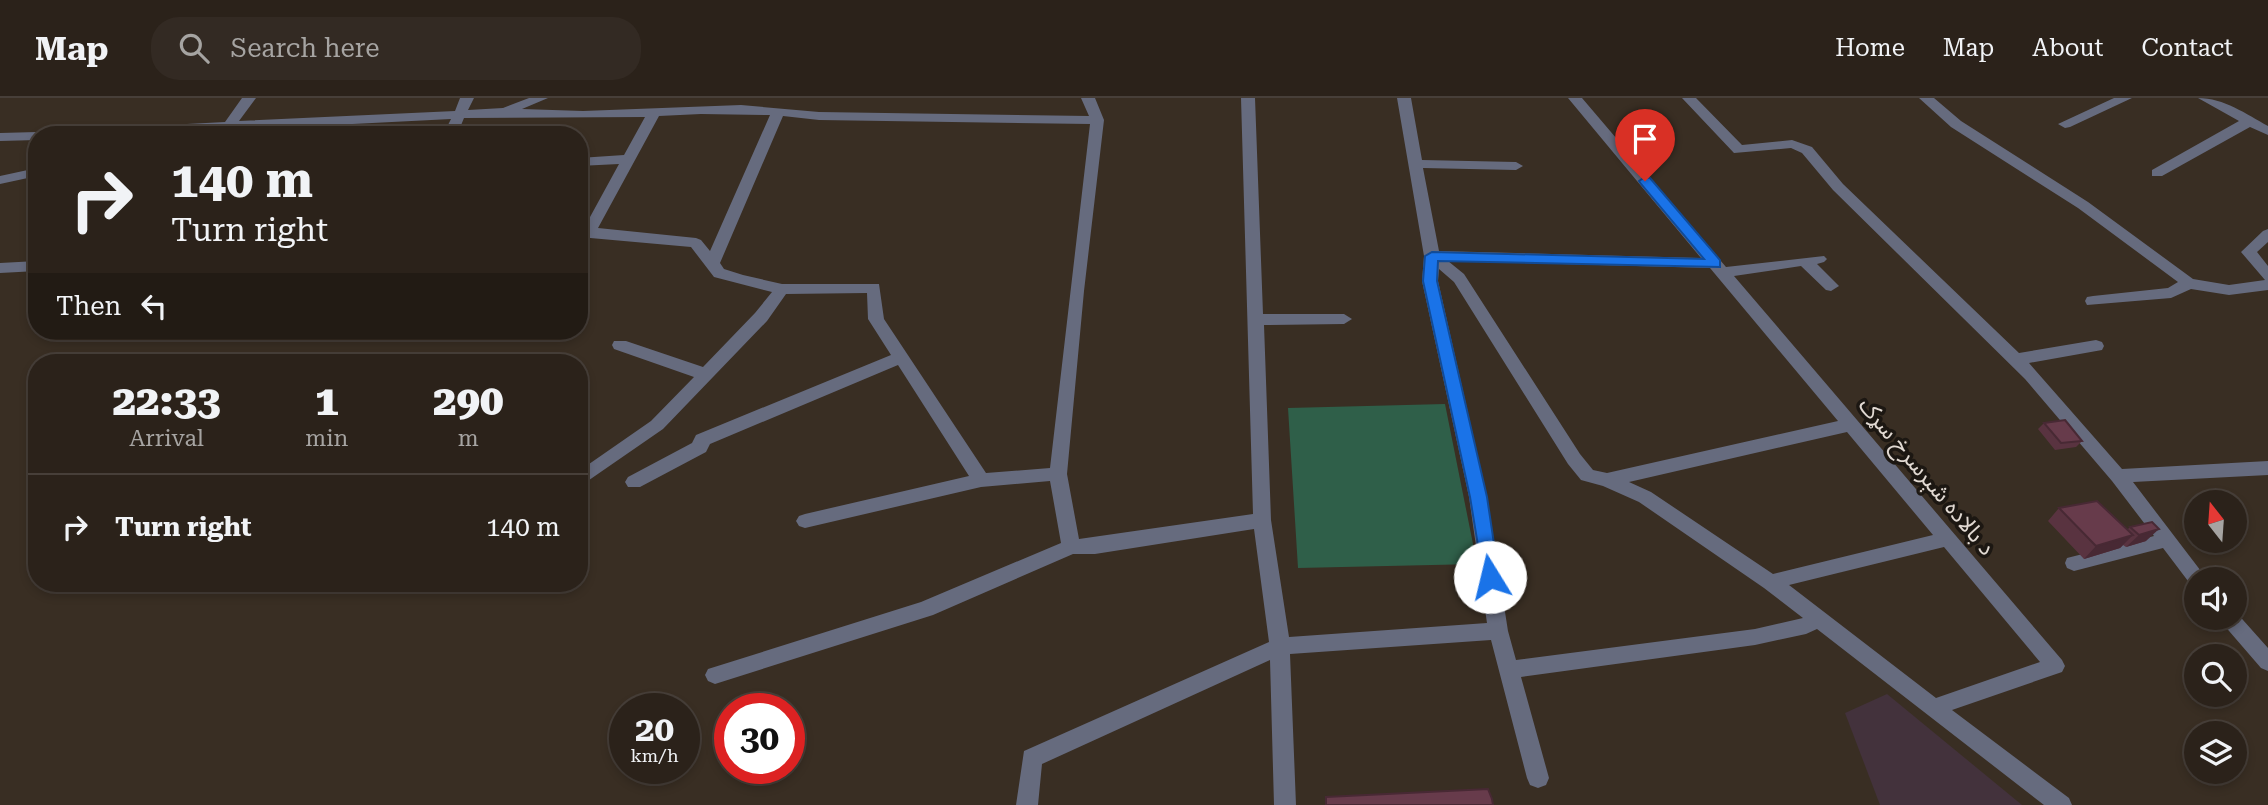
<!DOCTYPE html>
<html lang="en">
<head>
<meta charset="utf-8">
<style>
	:root { --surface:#2b221a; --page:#332a23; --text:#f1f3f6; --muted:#a6a4a2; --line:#473f39 }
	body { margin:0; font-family:"Roboto Serif","Noto Sans Arabic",serif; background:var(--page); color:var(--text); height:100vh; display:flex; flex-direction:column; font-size:26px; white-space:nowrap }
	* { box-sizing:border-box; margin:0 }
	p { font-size:23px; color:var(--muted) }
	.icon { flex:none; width:38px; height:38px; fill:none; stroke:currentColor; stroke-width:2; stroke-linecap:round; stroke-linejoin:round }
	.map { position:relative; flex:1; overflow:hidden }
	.side { position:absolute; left:28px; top:256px; width:560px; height:238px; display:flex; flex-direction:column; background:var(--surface); border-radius:28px; box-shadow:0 4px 10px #0003,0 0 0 2px var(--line) }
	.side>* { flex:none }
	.top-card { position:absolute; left:28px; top:28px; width:560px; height:214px; border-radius:28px; box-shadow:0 4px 10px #0003,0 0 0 2px var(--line); background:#2b221a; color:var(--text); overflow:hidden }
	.needle { width:46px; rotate:343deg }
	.tools { position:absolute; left:2184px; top:392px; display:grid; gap:14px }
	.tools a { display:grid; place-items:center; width:63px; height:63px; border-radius:50%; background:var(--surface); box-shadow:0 4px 10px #0003,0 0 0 2px var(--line); font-size:35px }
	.speed { position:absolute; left:609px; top:595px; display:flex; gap:14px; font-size:35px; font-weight:700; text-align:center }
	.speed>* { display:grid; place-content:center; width:91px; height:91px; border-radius:50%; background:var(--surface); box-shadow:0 4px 10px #0003,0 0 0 2px var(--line); line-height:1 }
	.speed small { font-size:18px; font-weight:400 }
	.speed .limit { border:10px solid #d22; background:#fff; color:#111 }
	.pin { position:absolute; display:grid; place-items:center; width:60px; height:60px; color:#fff; margin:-72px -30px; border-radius:50% 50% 50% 0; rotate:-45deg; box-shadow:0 0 7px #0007 }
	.pin .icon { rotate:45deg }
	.me { position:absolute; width:77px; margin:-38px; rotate:351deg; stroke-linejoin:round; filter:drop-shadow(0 0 5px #0008) }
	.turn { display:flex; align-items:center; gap:24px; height:147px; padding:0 28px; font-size:32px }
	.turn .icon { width:91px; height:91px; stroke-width:2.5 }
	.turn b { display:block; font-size:49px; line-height:60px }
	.then { display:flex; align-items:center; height:66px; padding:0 28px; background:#0003; gap:14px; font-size:26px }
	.eta { display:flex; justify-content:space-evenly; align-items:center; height:119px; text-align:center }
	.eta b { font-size:42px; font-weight:800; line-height:49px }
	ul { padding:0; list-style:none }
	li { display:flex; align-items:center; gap:21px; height:105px; padding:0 28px; border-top:2px solid var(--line) }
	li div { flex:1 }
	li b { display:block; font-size:26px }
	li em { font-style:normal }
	header { display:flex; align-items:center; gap:42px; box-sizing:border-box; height:98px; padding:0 35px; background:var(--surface); border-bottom:2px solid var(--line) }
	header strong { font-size:33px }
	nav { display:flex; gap:38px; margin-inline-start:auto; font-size:24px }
	.search { width:490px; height:63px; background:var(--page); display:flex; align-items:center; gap:18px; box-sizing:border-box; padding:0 24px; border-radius:28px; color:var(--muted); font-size:26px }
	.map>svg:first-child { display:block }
	.commercial { fill:#43323c }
	.green { fill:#2f5f49 }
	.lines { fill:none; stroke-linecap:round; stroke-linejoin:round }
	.minor { fill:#666b7e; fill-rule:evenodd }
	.wall { fill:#593340 }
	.shaded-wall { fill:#482934 }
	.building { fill:#673b4b; stroke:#482934; stroke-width:2 }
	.route { fill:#1a73e8; stroke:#114b97; stroke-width:2 }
	.labels { text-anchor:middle; stroke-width:7; stroke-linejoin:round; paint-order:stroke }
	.street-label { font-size:23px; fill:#e2dad3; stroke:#1c1712 }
</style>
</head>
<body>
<header>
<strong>Map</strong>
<div class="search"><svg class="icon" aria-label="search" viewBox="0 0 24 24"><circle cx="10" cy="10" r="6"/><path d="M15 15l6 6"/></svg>Search here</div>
<nav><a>Home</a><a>Map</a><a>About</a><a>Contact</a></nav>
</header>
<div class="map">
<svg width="2268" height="707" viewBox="0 0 2268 707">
	<rect width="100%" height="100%" fill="#392e23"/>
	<!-- commercial -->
	<path class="commercial" d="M1887,596L2022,707H1880L1845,615Z"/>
	<!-- green -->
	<path class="green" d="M1445,306L1477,466L1298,470L1288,310Z"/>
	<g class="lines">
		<!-- minor -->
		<path class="minor" d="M242,0H256L239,23L455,13L460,0H474L468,12L503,10L529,0H548L522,11L583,13L741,7L819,14L1089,18L1081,0H1095L1104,22L1084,193L1067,376L1079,441L1253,416L1241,0H1255L1263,216H1344L1352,221L1344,226L1264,227L1271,422L1289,539L1487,525L1469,399L1422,183L1424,158L1397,0H1411L1422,62L1516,64L1523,68L1516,72L1423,70L1439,153L1701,160L1568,0H1582L1726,169L1824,158L1827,161L1824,164L1817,166L1839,188L1831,193L1826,192L1801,168L1734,178L2062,562L2065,568L2062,574L1952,612L2069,700L2072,707H2044L1817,531L1806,536L1755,547L1521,579L1549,680L1546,687L1538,690L1530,687L1527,680L1491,542L1290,556L1296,707H1274L1270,562L1042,666L1038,707H1016L1024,653L1269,544L1254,431L1095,456H1073L933,517L715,586L708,583L705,577L708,571L921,504L1061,445L1050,383L981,389L805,430L799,428L796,423L799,418L805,416L969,378L898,267L710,346L706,354L640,389H628L625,384L628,379L692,345L696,337L891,257L868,221L867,195L786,196L767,223L663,331L579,389V373L651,323L694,279L614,251L612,247L614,243H626L703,269L755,215L772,194L714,179L691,149L579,139V129L584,130L619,66L579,68V60L624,57L645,19L464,20L457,37H443L451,21L233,32L230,37H220L219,33L138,37H46L53,33L225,24ZM701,16L770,17L710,153L701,142L696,140L598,130L659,18ZM783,18L819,22L1090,26L1050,370L986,375L884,221L879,186H782L743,177L724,171L720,165ZM1448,163L1710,170L1838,323L1607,375L1593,372L1580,356L1464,176ZM1439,171L1454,184L1568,366L1581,382L1603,388L1639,404L1764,490L1803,520L1755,531L1516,562L1508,533L1487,399L1438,183ZM1847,334L1933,437L1773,476L1651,394L1629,384ZM1944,449L2040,564L1936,600L1789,487Z
			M1682,0H1696L1742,47L1792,42L1812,49L1843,86L2019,255L2096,242L2102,244L2104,248L2102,252L2029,265L2122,371L2268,363V377L2133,384L2207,481H2196V488L2191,487L2163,450L2074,473L2067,470L2065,465L2067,460L2154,438L2112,383L2025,281L1833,92L1802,55L1791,50L1734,55Z
			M1919,0H1934L1961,23L2088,104L2193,181L2229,187L2265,182L2241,154L2263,133L2268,131V144L2257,154L2268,168V192L2229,197L2191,191L2171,200L2087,207L2085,203L2087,199L2093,198L2168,190L2178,184L2078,110L1951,29Z
			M2114,0H2132L2070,29L2065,30L2058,26Z
			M2198,0C2224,0 2246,16 2268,28V37L2250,29L2162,78H2152V72L2239,23Z
			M37,34L43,37H37V42L0,43V35Z
			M37,70V78L0,86V78Z
			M37,163V173L0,175V165Z
			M2235,513L2268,550V573L2261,570L2223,526L2220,520H2235Z"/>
	</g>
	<!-- wall -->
	<path class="wall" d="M2044,325L2082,343L2076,349L2055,352L2038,331Z
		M2059,410L2127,432L2130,429L2146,443L2126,449L2123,447L2120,450L2084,461L2048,423Z"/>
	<!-- shaded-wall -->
	<path class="shaded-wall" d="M2159,431L2146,443L2126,449L2139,437Z
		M2133,437L2120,450L2084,461L2096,448Z"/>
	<!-- building -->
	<path class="building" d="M2065,322L2082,343L2061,345L2044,325Z
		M2097,403L2133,437L2096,448L2059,410Z
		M2152,424L2159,431L2139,437L2130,429Z
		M1488,691L1492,701L1493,707H1326V699Z"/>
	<!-- route -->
	<path class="route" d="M1645,79L1650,80L1720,162V169L1438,163L1437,183L1487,399L1499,479L1497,484H1484L1470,399L1423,183L1425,158L1432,154L1704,161L1641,86L1639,83Z"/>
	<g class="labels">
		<!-- street labels -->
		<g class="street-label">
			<text transform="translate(1927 378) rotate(50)" y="8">د بالاده شېرسرخ سړک</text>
		</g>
	</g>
</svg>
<div class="tools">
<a><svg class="needle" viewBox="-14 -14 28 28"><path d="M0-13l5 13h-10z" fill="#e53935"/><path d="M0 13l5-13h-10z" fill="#a6a4a2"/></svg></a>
<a><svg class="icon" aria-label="sound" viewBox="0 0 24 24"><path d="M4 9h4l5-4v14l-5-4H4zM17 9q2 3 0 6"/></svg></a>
<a><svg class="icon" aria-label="search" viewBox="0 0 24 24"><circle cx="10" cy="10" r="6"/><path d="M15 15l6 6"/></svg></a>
<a><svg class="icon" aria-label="layers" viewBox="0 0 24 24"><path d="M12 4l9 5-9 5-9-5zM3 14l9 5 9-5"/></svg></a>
</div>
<div class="speed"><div>20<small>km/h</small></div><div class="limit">30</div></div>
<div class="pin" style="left:1645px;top:83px;background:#d93025"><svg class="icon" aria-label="arrive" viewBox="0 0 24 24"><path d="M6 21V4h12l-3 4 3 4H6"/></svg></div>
<svg class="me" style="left:1490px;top:479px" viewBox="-20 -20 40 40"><circle r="19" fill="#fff"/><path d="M0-13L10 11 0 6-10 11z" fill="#1a73e8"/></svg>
<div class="top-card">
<div class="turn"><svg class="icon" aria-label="right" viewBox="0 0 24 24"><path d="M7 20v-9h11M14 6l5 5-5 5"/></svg><div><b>140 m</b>Turn right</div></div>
<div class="then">Then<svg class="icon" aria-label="left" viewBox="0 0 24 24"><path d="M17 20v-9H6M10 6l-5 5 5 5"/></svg></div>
</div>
<section class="side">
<div class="eta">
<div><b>22:33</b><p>Arrival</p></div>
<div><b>1</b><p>min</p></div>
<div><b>290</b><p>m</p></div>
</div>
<ul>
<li><svg class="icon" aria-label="right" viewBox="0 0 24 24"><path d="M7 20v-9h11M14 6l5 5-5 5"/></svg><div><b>Turn right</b></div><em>140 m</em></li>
</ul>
</section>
</div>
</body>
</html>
